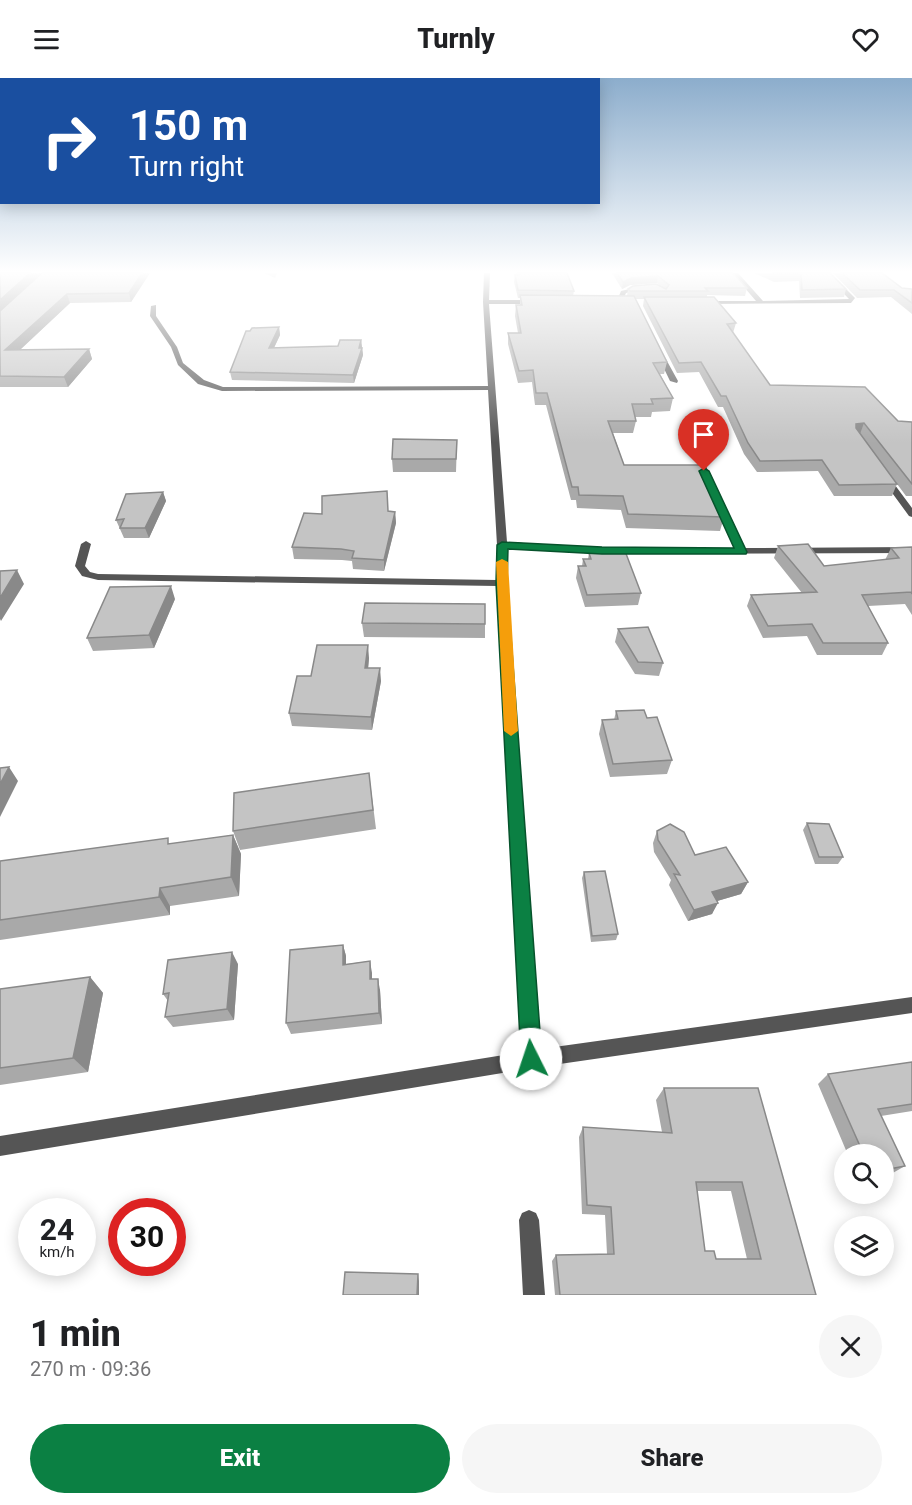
<!DOCTYPE html>
<html lang="en">
<head>
<meta charset="utf-8">
<style>
	:root { --surface:#fff; --page:#f6f6f6; --text:#202124; --muted:#757577; --accent:#0b8043 }
	body { margin:0; font-family:Roboto,sans-serif; background:var(--page); color:var(--text); height:100vh; display:flex; flex-direction:column; font-size:22px; white-space:nowrap }
	* { box-sizing:border-box; margin:0 }
	p { font-size:20px; color:var(--muted) }
	.icon { flex:none; width:33px; height:33px; fill:none; stroke:currentColor; stroke-width:2; stroke-linecap:round; stroke-linejoin:round }
	.map { position:relative; height:1217px; overflow:hidden }
	.drawer { display:flex; flex-direction:column; background:var(--surface); flex:1 }
	.drawer>* { flex:none }
	.banner { position:absolute; left:0px; top:0px; width:600px; height:126px; box-shadow:0 3px 15px #0003; background:#1a4fa0; color:#fff; overflow:hidden }
	.tools { position:absolute; left:834px; top:1066px; display:grid; gap:12px }
	.tools a { display:grid; place-items:center; width:60px; height:60px; border-radius:50%; background:var(--surface); box-shadow:0 3px 15px #0003; font-size:30px }
	.speed { position:absolute; left:18px; top:1120px; display:flex; gap:12px; font-size:30px; font-weight:700; text-align:center }
	.speed>* { display:grid; place-content:center; width:78px; height:78px; border-radius:50%; background:var(--surface); box-shadow:0 3px 15px #0003; line-height:1 }
	.speed small { font-size:15px; font-weight:400 }
	.speed .limit { border:9px solid #d22; background:#fff; color:#111 }
	.pin { position:absolute; display:grid; place-items:center; width:51px; height:51px; color:#fff; margin:-62px -26px; border-radius:50% 50% 50% 0; rotate:-45deg; box-shadow:0 0 6px #0007 }
	.pin .icon { rotate:45deg }
	.me { position:absolute; width:66px; margin:-33px; rotate:356deg; stroke-linejoin:round; filter:drop-shadow(0 0 4px #0008) }
	.turn { display:flex; align-items:center; gap:21px; height:126px; padding:0 30px; font-size:27px }
	.turn .icon { width:78px; height:78px; stroke-width:2.5 }
	.turn b { display:block; font-size:42px; line-height:51px }
	.round { display:grid; place-items:center; flex:none; width:63px; height:63px; border-radius:32px; background:var(--page) }
	.summary { display:flex; align-items:center; justify-content:space-between; height:102px; padding:0 30px }
	h1 { font-size:36px; font-weight:800; line-height:45px }
	.action { display:flex; gap:12px; margin-top:auto; padding:12px 30px }
	.action a { flex:1; height:69px; border-radius:36px; background:var(--accent); color:#fff; font-size:24px; font-weight:800; line-height:69px; text-align:center }
	.action a+a { background:var(--page); color:var(--text) }
	header { display:flex; justify-content:space-between; align-items:center; height:78px; padding:0 30px; background:var(--surface); font-size:27px; font-weight:800 }
	.map>svg:first-child { display:block }
	.lines { fill:none; stroke-linecap:round; stroke-linejoin:round }
	.street { fill:#555; fill-rule:evenodd }
	.wall { fill:#a9a9a9; fill-rule:evenodd }
	.shaded-wall { fill:#898989 }
	.building { fill:#c4c4c4; stroke:#898989; stroke-width:1.5; fill-rule:evenodd }
	.route { fill:#0b8043; stroke:#07532c; stroke-width:1.5 }
	.slow { fill:#f59e0b }
</style>
</head>
<body>
<header><svg class="icon" aria-label="menu" viewBox="0 0 24 24"><path d="M4 6h16M4 12h16M4 18h16"/></svg>Turnly<svg class="icon" aria-label="heart" viewBox="0 0 24 24"><path d="M12 20l-8-8c-3-5 5-10 8-4 3-6 11-1 8 4z"/></svg></header>
<div class="map">
<svg width="912" height="1217" viewBox="0 0 912 1217">
	<rect width="100%" height="100%" fill="#fff"/>
	<g class="lines">
		<!-- street -->
		<path class="street" d="M484,195H490L489,222H536L539,224L536,226H489L507,464L602,470H735L700,393L685,352L689,350L693,352L708,393L745,470L912,469V475L602,476L507,470V505L540,971L912,919V935L532,990L0,1078V1058L523,974L497,508L98,502L82,498L75,488L81,466L86,463L91,466L85,488L90,494L98,496L497,502V467L488,312L222,313L198,306L178,287L171,269L150,238L151,228L156,227V238L177,269L183,285L204,302L223,309L488,308L483,224Z
			M732,195H738L763,223L849,221L824,195H830L855,220L851,225L701,226L703,223H756Z
			M642,208L644,211L626,215L621,226L616,225L621,213Z
			M659,272L662,274L678,303L677,305L670,303L656,274Z
			M886,398L889,399L912,430V439L909,438L882,401Z
			M529,1132L536,1135L539,1142L545,1217H523L519,1142L522,1135Z"/>
	</g>
	<!-- wall -->
	<path class="wall" d="M0,195H150L131,224L70,225L20,272L89,271L92,281L68,309H0Z
		M264,195H277L275,200Z
		M516,195H567L574,213L573,218H627L628,211L660,208L657,205L630,207L622,211L612,195H733L747,210L745,218L707,217V219L736,245L733,255L770,307L898,343L912,344V418H906L860,356L897,406L892,418H834L818,393L757,394L744,376L723,329H718L699,294L677,295L643,228L644,221H635L667,284L664,296H660L673,320L670,333L652,334L651,339H635L636,343L633,355H613L624,387L724,439L720,453L626,450L621,432L577,430L576,422H571L546,327H535L532,304L518,305L508,266V255H518L515,238L516,227H520V220H518L514,204L515,197H516Z
		M754,195H830L846,211L844,219L800,220L799,203L774,204Z
		M833,195H882L902,210L912,211V236L891,219L857,220Z
		M279,249L280,257L274,270L338,268L361,262L363,277L354,305L232,302L230,294Z
		M457,362L456,394H393L392,381Z
		M163,414L166,423L149,460H124L116,442Z
		M388,433L395,434L396,445L384,493L353,491L352,483L342,482L294,481L292,469L322,436Z
		M778,468L824,488L885,482L891,470L912,469V537L905,526L868,528L888,565L882,577H817L807,558L763,560L747,528L751,517L802,515L774,480Z
		M589,475L641,515L638,527L585,529L576,500L578,488H582L583,481H588Z
		M175,521L154,570L93,573L87,560Z
		M362,545L485,546V560L364,559Z
		M618,551L663,585L659,598L635,596L615,564Z
		M369,580L368,590L381,603L372,652L292,648L289,635L311,598Z
		M616,633L647,640L672,682L667,696L610,699L599,656L602,642H614Z
		M369,695L376,751L240,772L233,753Z
		M807,745L843,779L838,786H815L803,752Z
		M657,753L695,777L748,804L741,816L717,823L712,836L688,843L669,807L671,802L654,774L653,765Z
		M233,757L241,776L239,818L170,828V837L0,862V783L171,766Z
		M584,794L618,856L616,862L591,864L582,800Z
		M343,867L346,878V886L370,883L372,901L380,912L382,946L291,956L286,945Z
		M238,886L234,942L173,949L165,939L168,923L163,916Z
		M90,899L103,915L88,994L0,1007V911Z
		M912,984V1033L881,1038L905,1088L891,1096L884,1097V1077H848L818,1006L828,996Z
		M664,1010H758L816,1217H555L552,1183L556,1177L607,1176L605,1137L582,1136L579,1059L583,1049L662,1054L656,1022ZM697,1113H731L747,1181H716L705,1173Z"/>
	<!-- shaded-wall -->
	<path class="shaded-wall" d="M30,195H42L0,235V222Z
		M142,195H150L131,224L129,215Z
		M658,198L657,205L630,207L622,211L623,204L631,200Z
		M67,216L70,225L9,282L5,272Z
		M279,249L280,257L270,278L269,270Z
		M361,262L363,277L354,305L353,297Z
		M89,271L92,281L68,309L64,299Z
		M864,345L860,356L852,357L856,346Z
		M163,414L166,423L149,460L145,450Z
		M395,434L396,445L384,493V482Z
		M17,492L24,506L1,543L0,541V520Z
		M171,508L175,521L154,570L149,557Z
		M368,567L369,580L367,603L365,590Z
		M380,590L381,603L372,652L371,639Z
		M9,689L18,703L0,739V706Z
		M233,757L241,776L239,818L231,799Z
		M748,804L741,816L707,826L712,814Z
		M160,810L170,828V837L159,819Z
		M718,825L712,836L688,843L694,832Z
		M343,867L346,878V898L343,887Z
		M232,874L238,886L234,942L227,931Z
		M370,883L372,895V913L370,901Z
		M90,899L103,915L88,994L73,980Z
		M378,901L380,912L382,946L379,935Z
		M418,1196L419,1203V1217H417Z"/>
	<!-- building -->
	<path class="building" d="M0,195H30L0,222Z
		M42,195H142L129,215L67,216L5,272L89,271L64,299L0,298V233Z
		M518,195H567L574,213L518,212L515,197H519Z
		M617,195H733L747,210H705L708,213H630L628,211L633,208L656,206L666,211L669,207L658,198L631,200L623,204Z
		M772,195H830L846,211L802,212L801,196H776Z
		M842,195H882L902,210L912,211V225L894,212H860Z
		M520,217L634,218L667,284L653,285L673,320L651,321L653,326H632L636,343H608L624,387H702L724,439L628,436L623,418L579,417L578,409H572L547,315H536L533,292L519,293L508,255H521L516,227H522Z
		M644,219H714L736,245L727,246L770,307L865,309L898,343L912,344V406L864,345L856,346V350L897,406L839,407L822,382L760,383L748,365L726,318H721L701,284L679,285Z
		M279,249L269,270L338,268L340,262H361L359,270H362L353,297L230,294L246,253H250L252,250Z
		M393,361L457,362L456,381H392Z
		M387,413L388,433L395,434L384,482L352,480L354,473L341,471L292,469L304,435L322,436V418Z
		M163,414L145,450H120L124,441L116,442L126,416Z
		M808,466L824,488L899,480L891,470L912,469V516L911,514L862,517L888,565H823L812,546L768,548L751,517L817,514L778,468Z
		M625,473L641,515L587,517L578,488H586L583,481H591L589,475Z
		M17,492L0,520V493Z
		M171,508L149,557L87,560L110,509Z
		M365,525L485,526V546L362,545Z
		M648,549L663,585L638,584L618,551Z
		M317,567H368L365,590H380L371,639L289,635L297,598H311Z
		M644,632L647,640L657,639L672,682L613,686L602,642L618,641L616,633Z
		M9,689L0,706V690Z
		M369,695L373,732L233,753L234,715Z
		M807,745L829,746L843,779H819Z
		M670,746L684,754L695,777L726,769L748,804L712,814L718,825L694,832L674,796L680,797L658,762L657,753Z
		M233,757L231,799L160,810L159,819L0,842V783L168,760V766Z
		M605,793L618,856L592,858L584,794Z
		M343,867V887L370,883V901H378L379,935L286,945L290,872Z
		M232,874L227,931L165,939L169,915L163,916L168,882Z
		M90,899L73,980L0,990V911Z
		M912,984V1026L878,1031L905,1088L884,1092V1077H864L828,996Z
		M664,1010H758L816,1217H560L556,1177L614,1176L611,1129L587,1127L583,1049L672,1055ZM696,1104H742L761,1181H716L714,1173H705Z
		M345,1194L418,1196L417,1217H343Z"/>
	<!-- sky -->
	<linearGradient id="sky" x2="0" y2="1"><stop stop-color="#8cadcc"/><stop offset="0.53" stop-color="#fff"/><stop offset="1" stop-color="#fff" stop-opacity="0"/></linearGradient>
	<rect width="912" height="365" fill="url(#sky)"/>
	<!-- route -->
	<path class="route" d="M704,390L709,393L747,474L746,476H602L508,471L507,505L542,981L539,989L531,992L524,989L521,981L496,505L497,467L502,464L602,469L734,470L699,393Z"/>
	<!-- slow -->
	<path class="slow" d="M502,481L508,484L518,653L511,658L504,653L496,484Z"/>
</svg>
<div class="tools">
<a><svg class="icon" aria-label="search" viewBox="0 0 24 24"><circle cx="10" cy="10" r="6"/><path d="M15 15l6 6"/></svg></a>
<a><svg class="icon" aria-label="layers" viewBox="0 0 24 24"><path d="M12 4l9 5-9 5-9-5zM3 14l9 5 9-5"/></svg></a>
</div>
<div class="speed"><div>24<small>km/h</small></div><div class="limit">30</div></div>
<div class="pin" style="left:704px;top:393px;background:#d93025"><svg class="icon" aria-label="arrive" viewBox="0 0 24 24"><path d="M6 21V4h12l-3 4 3 4H6"/></svg></div>
<svg class="me" style="left:531px;top:981px" viewBox="-20 -20 40 40"><circle r="19" fill="#fff"/><path d="M0-13L10 11 0 6-10 11z" fill="#0b8043"/></svg>
<div class="banner">
<div class="turn"><svg class="icon" aria-label="right" viewBox="0 0 24 24"><path d="M7 20v-9h11M14 6l5 5-5 5"/></svg><div><b>150 m</b>Turn right</div></div>
</div>
</div>
<section class="drawer">
<div class="summary"><div><h1>1 min</h1><p>270 m · 09:36</p></div><a class="round"><svg class="icon" aria-label="close" viewBox="0 0 24 24"><path d="M6 6l12 12M18 6L6 18"/></svg></a></div>
<div class="action"><a>Exit</a><a>Share</a></div>
</section>
</body>
</html>
